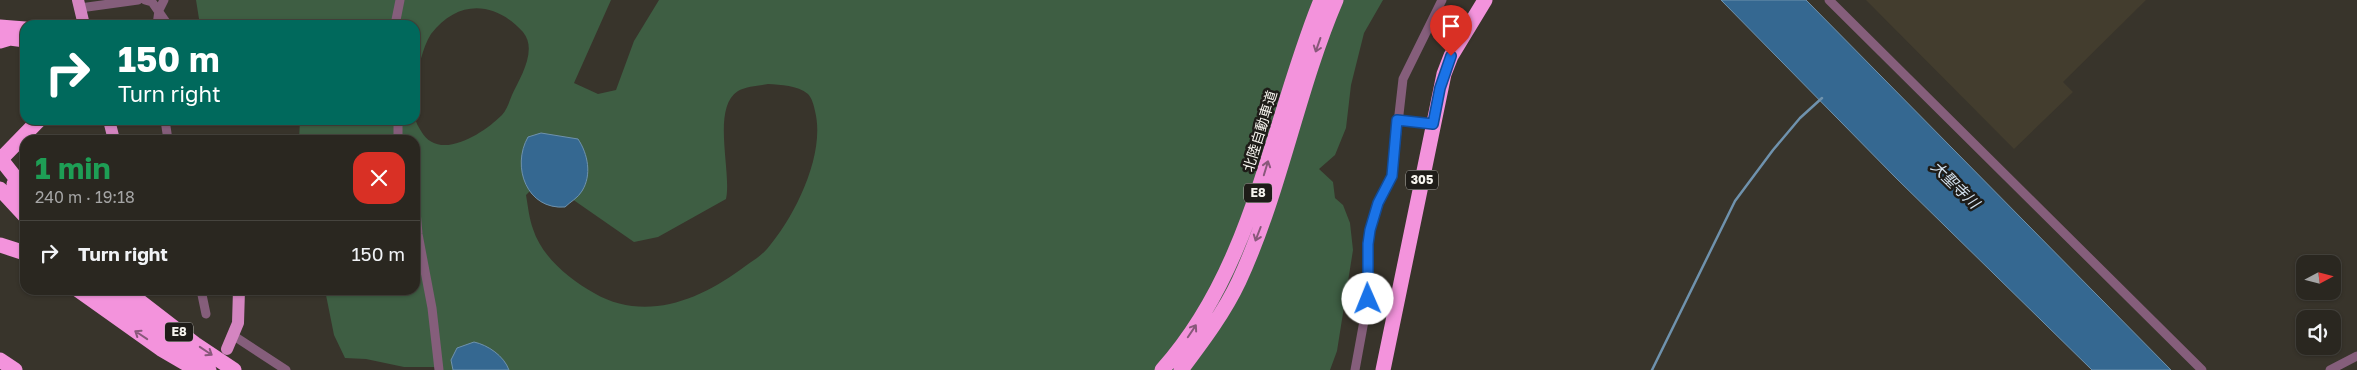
<!DOCTYPE html>
<html lang="en">
<head>
<meta charset="utf-8">
<style>
	:root { --surface:#2a2720; --page:#36332d; --text:#f1f3f6; --muted:#a5a5a5; --line:#46443e }
	body { margin:0; font-family:"Golos Text","Noto Sans JP",sans-serif; background:var(--page); color:var(--text); height:100vh; display:flex; flex-direction:column; font-size:19px; white-space:nowrap }
	* { box-sizing:border-box; margin:0 }
	p { font-size:16px; color:var(--muted) }
	.icon { flex:none; width:28px; height:28px; fill:none; stroke:currentColor; stroke-width:2; stroke-linecap:round; stroke-linejoin:round }
	.map { position:relative; flex:1; overflow:hidden }
	.side { position:absolute; left:20px; top:135px; width:400px; height:160px; display:flex; flex-direction:column; background:var(--surface); border-radius:15px; box-shadow:0 1px 4px #0004,0 0 0 1px var(--line) }
	.side>* { flex:none }
	.top-card { position:absolute; left:20px; top:20px; width:400px; height:105px; border-radius:15px; box-shadow:0 1px 4px #0004,0 0 0 1px var(--line); background:#00695c; color:#fff; overflow:hidden }
	.needle { width:32px; rotate:83deg }
	.buttons { position:absolute; left:2296px; top:255px; display:grid; gap:10px }
	.buttons a { display:grid; place-items:center; width:45px; height:45px; border-radius:10px; background:var(--surface); box-shadow:0 1px 4px #0004,0 0 0 1px var(--line); font-size:25px }
	.pin { position:absolute; display:grid; place-items:center; width:42px; height:42px; color:#fff; margin:-51px -21px; border-radius:50% 50% 50% 0; rotate:-45deg; box-shadow:0 0 5px #0007 }
	.pin .icon { rotate:45deg }
	.me { position:absolute; width:55px; margin:-28px; rotate:359deg; stroke-linejoin:round; filter:drop-shadow(0 0 4px #0008) }
	.turn { display:flex; align-items:center; gap:18px; height:105px; padding:0 15px; font-size:22px }
	.turn .icon { width:65px; height:65px; stroke-width:2.5 }
	.turn b { display:block; font-size:35px; line-height:42px }
	.round { display:grid; place-items:center; flex:none; width:52px; height:52px; border-radius:15px; background:var(--page) }
	.overview { display:flex; align-items:center; justify-content:space-between; height:85px; padding:0 15px }
	h1 { font-size:30px; font-weight:700; line-height:38px; color:#1e9e55 }
	ul { padding:0; list-style:none }
	li { display:flex; align-items:center; gap:15px; height:65px; padding:0 15px; border-top:1px solid var(--line) }
	li div { flex:1 }
	li b { display:block; font-size:19px }
	li em { font-style:normal }
	.map>svg:first-child { display:block }
	.built { fill:#433d2e }
	.green { fill:#3e5e43; fill-rule:evenodd }
	.water { fill:#356891; stroke:#6f92ad }
	.lines { fill:none; stroke-linecap:round; stroke-linejoin:round }
	.stream { stroke:#6f92ad; stroke-width:2.5 }
	.street { stroke:#855e7b; stroke-width:9 }
	.primary { stroke:#d485c1; stroke-width:12 }
	.highway { stroke:#f393dc; stroke-width:15 }
	.highway-bridge { stroke:#f393dc; stroke-width:15 }
	.oneway { stroke:#88587a }
	.route-casing { stroke:#114b97; stroke-width:12 }
	.route { stroke:#1a73e8; stroke-width:9 }
	.labels { text-anchor:middle; stroke-width:5; stroke-linejoin:round; paint-order:stroke }
	.shield { fill:#1e1c18; stroke:#b5b3ae; stroke-width:1 }
	.shield-label { font-size:12px; font-weight:bold; fill:#f6f4ee }
	.street-label { font-size:14px; fill:#f6f4ee; stroke:#1e1c18 }
	.water-label { font-size:15px; font-style:italic; fill:#d6e4f1; stroke:#1e1c18 }
</style>
</head>
<body>
<div class="map">
<svg width="2357" height="370" viewBox="0 0 2357 370">
	<rect width="100%" height="100%" fill="#38342b"/>
	<!-- built -->
	<path class="built" d="M1866,0H2146L2063,82L2073,92L2014,149Z"/>
	<!-- green -->
	<path class="green" d="M196,0H611L574,83L598,94L616,90L634,41L659,0H1383L1364,33L1351,85L1346,128L1335,155L1319,169L1333,182L1335,198L1343,205L1350,223L1353,250L1337,351L1330,370H437L434,367H404L366,359L345,358L334,335L325,290H415V140H299L300,120H415V117C416,123 418,126 421,131C439,163 484,133 502,115C507,110 509,102 512,95C520,78 538,50 523,32C494,0 457,0 431,34C422,48 419,68 415,84V25H200ZM768,84C781,85 797,85 808,94C812,98 814,106 815,111C826,154 795,217 767,249C760,257 749,263 740,270C697,301 644,322 594,293C569,279 542,257 533,229C529,218 528,206 526,195L534,187L562,192L634,242L658,237L726,199C732,172 711,108 738,91C747,86 757,86 768,84Z"/>
	<!-- water -->
	<path class="water" d="M1721,0H1806L2171,370H2092L1897,179Z
		M541,133L578,139C588,154 592,175 582,191C578,198 570,202 565,207C527,210 511,167 528,137Z
		M474,342C488,345 504,356 509,370H453L451,360L457,348Z"/>
	<g class="lines">
		<!-- stream -->
		<path class="stream" d="M1652,370L1735,201L1773,150L1800,118L1822,98"/>
		<!-- street -->
		<path class="street" d="M145,0L152,2L168,25
			M1829,0L2202,370
			M80,8L138,0
			M157,25L159,10L164,0
			M395,25L400,0
			M165,120L168,140
			M398,120V140
			M1397,120L1433,125
			M415,199L418,234L432,308L439,370
			M201,290L206,314
			M234,336L286,370
			M1355,370L1368,299L1367,244L1370,230L1378,203L1392,176L1403,79L1442,0
			M2330,370L2357,356"/>
		<!-- primary -->
		<path class="primary" d="M78,0L84,25
			M109,120L114,140
			M227,349L238,323L239,290"/>
		<!-- highway -->
		<path class="highway" d="M0,27L25,29
			M0,41L10,38L25,40
			M0,160L39,120
			M14,184L25,196
			M0,189L25,216
			M0,245L25,253
			M78,290L161,349L197,370
			M103,290L209,370
			M125,290L195,344L234,370
			M0,360L15,370
			M1162,370C1255,266 1270,125 1321,0
			M1181,370C1202,342 1224,313 1239,281C1281,190 1297,91 1336,0
			M1383,370L1444,74L1451,56L1485,0"/>
		<!-- highway-bridge -->
		<path class="highway-bridge" d="M0,158L18,181"/>
	</g>
	<!-- one-way arrows -->
	<defs><path id="oneway-shaft" d="M-6 0H5M1.5-3L5.5 0L1.5 3" fill="none" stroke-width="1.6" stroke-linecap="round" stroke-linejoin="round" transform="scale(1.25)"/></defs>
	<g class="oneway">
		<use href="#oneway-shaft" transform="translate(1318 45) rotate(109)"/>
		<use href="#oneway-shaft" transform="translate(1266 168) rotate(-73)"/>
		<use href="#oneway-shaft" transform="translate(1258 234) rotate(111)"/>
		<use href="#oneway-shaft" transform="translate(1192 331) rotate(-56)"/>
		<use href="#oneway-shaft" transform="translate(141 335) rotate(-146)"/>
		<use href="#oneway-shaft" transform="translate(206 351) rotate(34)"/>
	</g>
	<g class="lines">
		<defs>
			<path id="route" d="M1368,299V244L1370,230L1378,203L1392,176L1397,120L1433,124L1440,88L1451,56"/>
		</defs>
		<!-- route casing -->
		<use href="#route" class="route-casing"/>
		<!-- route -->
		<use href="#route" class="route"/>
	</g>
	<g class="labels">
		<!-- shield labels -->
		<g class="shield">
			<rect x="1406" y="170.5" width="32" height="19" rx="4"/>
			<rect x="1244" y="183.5" width="28" height="19" rx="4"/>
			<rect x="165" y="322.5" width="28" height="19" rx="4"/>
		</g>
		<g class="shield-label">
			<text x="1422" y="184">305</text>
			<text x="1258" y="197">E8</text>
			<text x="179" y="336">E8</text>
		</g>
		<!-- street labels -->
		<g class="street-label">
			<text transform="translate(1260 131) rotate(-73)" y="5">北陸自動車道</text>
		</g>
		<!-- water labels -->
		<g class="water-label">
			<text transform="translate(1955 185) rotate(44)" y="5">大聖寺川</text>
		</g>
	</g>
</svg>
<div class="buttons">
<a><svg class="needle" viewBox="-14 -14 28 28"><path d="M0-13l5 13h-10z" fill="#e53935"/><path d="M0 13l5-13h-10z" fill="#a5a5a5"/></svg></a>
<a><svg class="icon" aria-label="sound" viewBox="0 0 24 24"><path d="M4 9h4l5-4v14l-5-4H4zM17 9q2 3 0 6"/></svg></a>
</div>
<div class="pin" style="left:1451px;top:56px;background:#d93025"><svg class="icon" aria-label="arrive" viewBox="0 0 24 24"><path d="M6 21V4h12l-3 4 3 4H6"/></svg></div>
<svg class="me" style="left:1368px;top:299px" viewBox="-20 -20 40 40"><circle r="19" fill="#fff"/><path d="M0-13L10 11 0 6-10 11z" fill="#1a73e8"/></svg>
<div class="top-card">
<div class="turn"><svg class="icon" aria-label="right" viewBox="0 0 24 24"><path d="M7 20v-9h11M14 6l5 5-5 5"/></svg><div><b>150 m</b>Turn right</div></div>
</div>
<section class="side">
<div class="overview"><div><h1>1 min</h1><p>240 m · 19:18</p></div><a class="round" style="background:#d93025;color:#fff"><svg class="icon" aria-label="close" viewBox="0 0 24 24"><path d="M6 6l12 12M18 6L6 18"/></svg></a></div>
<ul>
<li><svg class="icon" aria-label="right" viewBox="0 0 24 24"><path d="M7 20v-9h11M14 6l5 5-5 5"/></svg><div><b>Turn right</b></div><em>150 m</em></li>
</ul>
</section>
</div>
</body>
</html>
